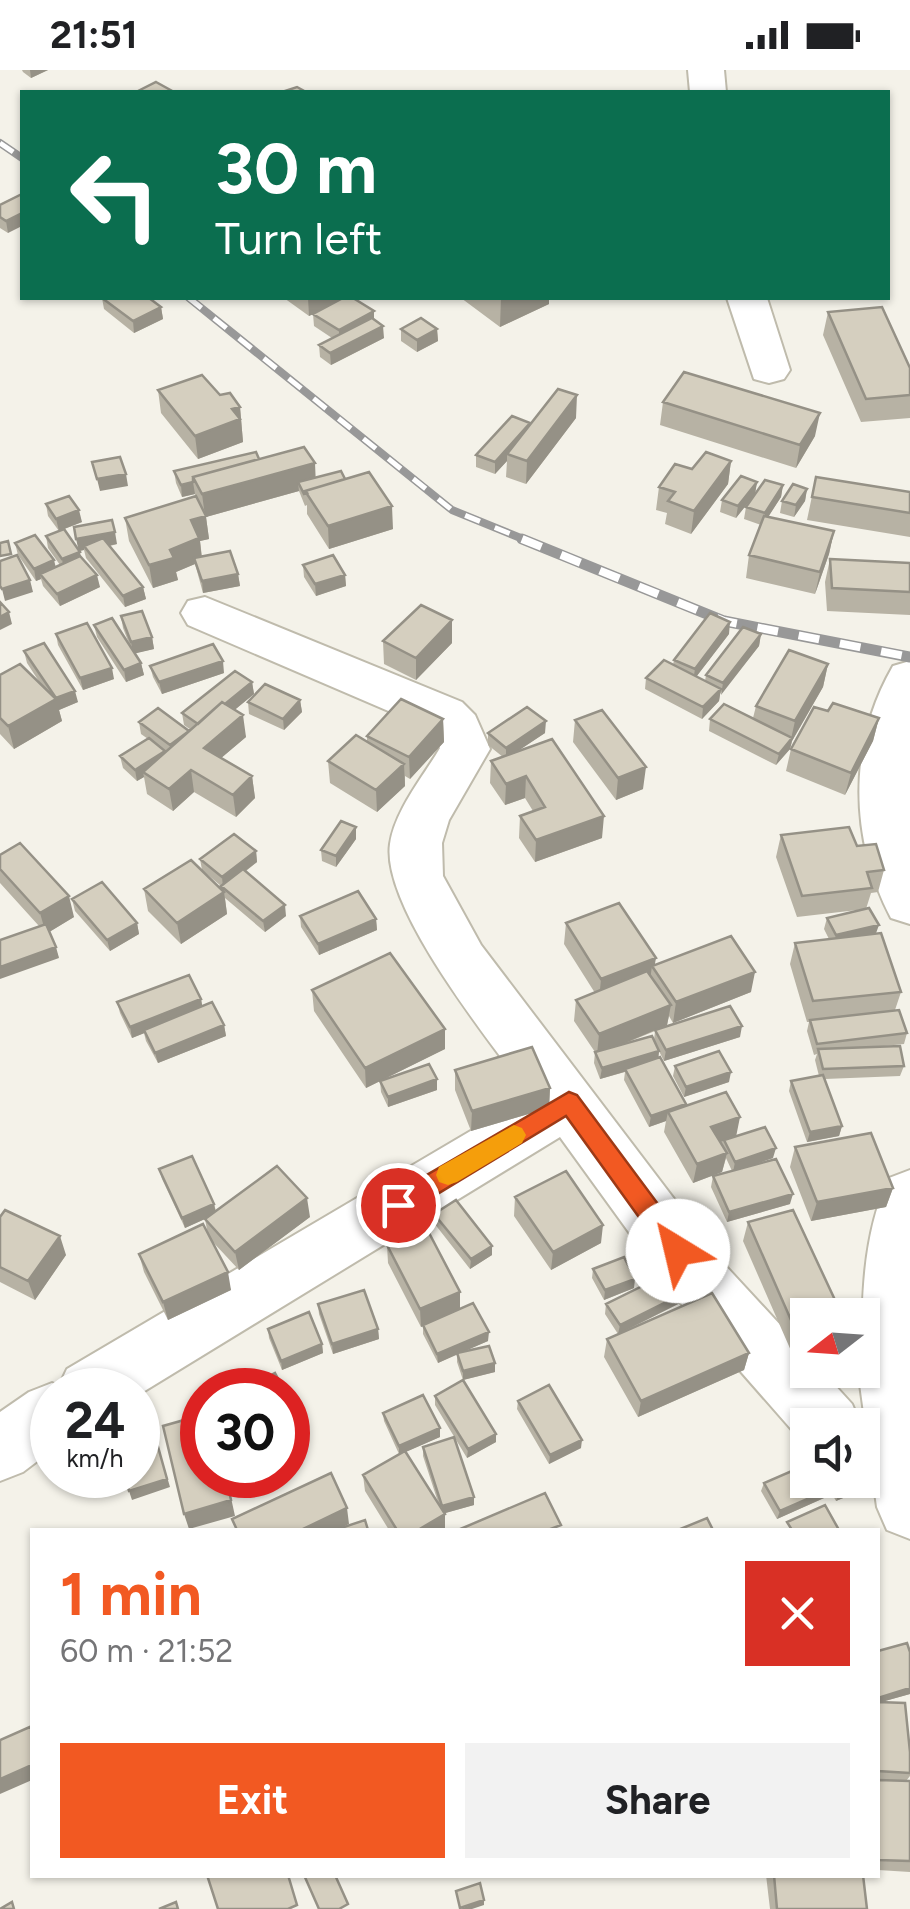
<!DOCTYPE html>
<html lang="en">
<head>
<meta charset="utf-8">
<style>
	:root { --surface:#fff; --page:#f2f2f2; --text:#202124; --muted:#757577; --accent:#f25922 }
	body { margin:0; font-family:Figtree,sans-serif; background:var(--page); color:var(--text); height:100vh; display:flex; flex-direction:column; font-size:38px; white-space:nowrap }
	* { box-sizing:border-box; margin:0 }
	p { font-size:32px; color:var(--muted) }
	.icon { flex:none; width:55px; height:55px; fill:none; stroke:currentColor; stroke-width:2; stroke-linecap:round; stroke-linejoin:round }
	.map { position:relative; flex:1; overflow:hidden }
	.panel { position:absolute; left:30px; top:1458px; width:850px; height:350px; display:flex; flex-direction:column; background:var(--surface); border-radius:0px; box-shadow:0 2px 8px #0004 }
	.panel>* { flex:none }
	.hud { position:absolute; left:20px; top:20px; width:870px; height:210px; border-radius:0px; box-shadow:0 2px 8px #0004; background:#0b6e4f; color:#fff; overflow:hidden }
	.needle { width:65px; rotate:253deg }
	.buttons { position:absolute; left:790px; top:1228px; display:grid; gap:20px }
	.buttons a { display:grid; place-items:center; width:90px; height:90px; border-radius:0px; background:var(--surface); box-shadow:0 2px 8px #0004; font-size:50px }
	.speed { position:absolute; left:30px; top:1298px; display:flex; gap:20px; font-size:50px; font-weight:700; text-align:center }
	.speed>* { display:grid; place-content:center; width:130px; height:130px; border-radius:50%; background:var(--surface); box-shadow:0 2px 8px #0004; line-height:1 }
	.speed small { font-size:25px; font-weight:400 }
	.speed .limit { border:15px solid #d22; background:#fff; color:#111 }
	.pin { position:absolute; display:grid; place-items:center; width:85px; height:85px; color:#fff; margin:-42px; border:5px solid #fff; border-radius:50%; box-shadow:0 2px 10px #0007 }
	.me { position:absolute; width:110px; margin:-55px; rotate:324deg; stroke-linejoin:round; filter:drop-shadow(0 0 8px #0008) }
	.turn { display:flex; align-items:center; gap:35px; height:210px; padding:0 30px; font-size:45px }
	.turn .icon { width:130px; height:130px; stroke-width:2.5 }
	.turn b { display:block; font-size:70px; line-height:85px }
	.round { display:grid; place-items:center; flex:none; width:105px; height:105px; border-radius:0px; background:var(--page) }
	.head { display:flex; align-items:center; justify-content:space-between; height:170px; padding:0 30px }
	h1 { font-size:60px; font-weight:700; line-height:75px; color:var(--accent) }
	.action { display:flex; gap:20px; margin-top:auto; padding:20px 30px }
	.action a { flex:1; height:115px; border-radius:0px; background:var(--accent); color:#fff; font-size:40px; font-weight:700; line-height:115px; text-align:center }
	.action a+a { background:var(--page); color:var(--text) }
	.status { display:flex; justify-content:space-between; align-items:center; height:70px; padding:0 50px; background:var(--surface); direction:ltr }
	.status svg { height:28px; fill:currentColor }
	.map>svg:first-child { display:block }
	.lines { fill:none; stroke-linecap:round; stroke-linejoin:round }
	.minor-casing { stroke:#bfbbac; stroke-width:4 }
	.minor { fill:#fff; fill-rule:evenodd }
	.rail-far1-casing { stroke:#989898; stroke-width:8 }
	.rail-casing { stroke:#989898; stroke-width:11 }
	.rail-far1 { stroke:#fff; stroke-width:5; stroke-dasharray:16; stroke-linecap:butt }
	.rail { stroke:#fff; stroke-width:8; stroke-dasharray:21; stroke-linecap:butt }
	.wall { fill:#b7b2a4; fill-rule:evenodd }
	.shaded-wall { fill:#959186 }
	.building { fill:#d5cfbf; stroke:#959186; stroke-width:2.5 }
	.route { fill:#f25922; stroke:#9d3a16; stroke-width:2.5 }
	.slow { fill:#f59e0b }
</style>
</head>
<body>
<div class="status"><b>21:51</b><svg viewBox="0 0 49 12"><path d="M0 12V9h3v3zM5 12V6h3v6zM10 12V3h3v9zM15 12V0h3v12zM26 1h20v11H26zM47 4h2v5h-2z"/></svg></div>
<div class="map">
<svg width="910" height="1839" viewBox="0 0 910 1839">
	<rect width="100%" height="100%" fill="#f4f2e9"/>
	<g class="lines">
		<defs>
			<path id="minor" d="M688,0H724L726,22H690Z
				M727,228H767L790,300L784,309L769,313L754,309Z
				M205,527L462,632L475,645L490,679L449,750L442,773L443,806L481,875L722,1192L808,1285V1300H821L852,1334L861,1355H808L806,1376L678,1230L560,1067L138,1325V1320H52V1380L23,1402L0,1411V1342L29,1322L52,1313L59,1316L67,1299L530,1026C491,973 381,838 390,774C395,740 423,707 440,678L428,658L188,555L181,543L188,531Z
				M910,591V854L891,848C849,768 848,674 893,596Z
				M910,1100V1469L887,1460L877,1437L858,1300H862C862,1237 861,1167 889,1108Z"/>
		</defs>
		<!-- minor casing -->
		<use href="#minor" class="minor-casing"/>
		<!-- minor -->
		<use href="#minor" class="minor"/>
		<defs>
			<path id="rail-far1" d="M0,73L22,88
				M189,228L452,440L528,471"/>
			<path id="rail" d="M522,469L724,551L910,587"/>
		</defs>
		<!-- rail-far1 casing -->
		<use href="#rail-far1" class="rail-far1-casing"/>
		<!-- rail casing -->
		<use href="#rail" class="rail-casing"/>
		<!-- rail-far1 -->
		<use href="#rail-far1" class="rail-far1"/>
		<!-- rail -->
		<use href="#rail" class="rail"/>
	</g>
	<!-- wall -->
	<path class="wall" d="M22,0H48L31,8L23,2Z
		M22,124L8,163L0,158V135Z
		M102,228L161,237L163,249L134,263L104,239Z
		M284,228H353L374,241V249L384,268L331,295L320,287L319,275L332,268L314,256L313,244L309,246Z
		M461,228H549V234L500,257Z
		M828,242L910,298V348L861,352L823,265Z
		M401,259H437L438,271L417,282L401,271Z
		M158,320L220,325L240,337L243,372L198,389L161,343Z
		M663,332L815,366L796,398L660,355Z
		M576,348L526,414L506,407L507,391L495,404L476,397V385L530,353Z
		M259,389L316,408L345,409L393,459L329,479L307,444V435L305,436L299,421L206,447L209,469L200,471L202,487L238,504L240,516L203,523L195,494L176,502L178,510L153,518L129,471L125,448L195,426V424L182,427L176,413L174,401Z
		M731,391L728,414L691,464L665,454L667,443L656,440L659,417L692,399Z
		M816,407L910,422V467L807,450Z
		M757,412L755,424L736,448L720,442L722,430Z
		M783,415L781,427L768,447L834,461L829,484L815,524L746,508L749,485L761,455L744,449L746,437Z
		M807,419L805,431L794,447L780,443L782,431Z
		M46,434L82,452L59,461L48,446Z
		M74,457L117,474L110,476L143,517L146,529L125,537L86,488L84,480L79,481Z
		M46,466L80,486L100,517L60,536L43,516L41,509L36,511L18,485L15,473L56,497L60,495L48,478Z
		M830,489L910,493V545L827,541L825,512Z
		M303,495L345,505L346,516L316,526L304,507Z
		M121,546L152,567L154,579L135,583L141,593L144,605L126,612L97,567L94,555L130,576L123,558Z
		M56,564L114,609L83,620L58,575Z
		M729,564L696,607L705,611L706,605L761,564L759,576L720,624L719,631L702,649L645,619L646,608L673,595L674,590Z
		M383,571L452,573L416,610L384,594Z
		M24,581L78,632L59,640L62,651L14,679L0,664V605L40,613L27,593Z
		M828,594L823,617L792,671L790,679L776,695L709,661L710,649L753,648L756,636Z
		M150,596L224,603L162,624L153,607Z
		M252,612L254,624L234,640L246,667L221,688L252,706L255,728L236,747L194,722L173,741L147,724L144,707L137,711L123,698L120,686L148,669L141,664L139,652L189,662L191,660L184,655L182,643Z
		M300,630L302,642L284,660L249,644L248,632Z
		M828,641L879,648L873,671L845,725L786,701L791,679Z
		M443,649L444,672L410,709L405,706V716L377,742L330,713L328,691L367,671V666Z
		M575,650L643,719L616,730L573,672Z
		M488,663H545L517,681L602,768L535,792L519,768L520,746L533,741L525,728L505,735L490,713L491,691L503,687L488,675Z
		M356,757V769L336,797L322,791L321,780Z
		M781,765L857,776L884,800L878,822L871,823L866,839L797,847L776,787Z
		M256,781L257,792L246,801L286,846L265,862L225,828L227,844L181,874L148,841L144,819L222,820L221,816L202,800L200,789Z
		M0,785L74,847L49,862L59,888L39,856L0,813Z
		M72,829L137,853L139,864L110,881L75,841Z
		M300,846L376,849L377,860L319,885L301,857Z
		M827,848L876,864L901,922L895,940L907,963L904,974L884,976L904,996L900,1006L825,1009L842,1056L839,1066L807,1072L789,1021L791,1011L819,1006L815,990L817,984L814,985L807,961L809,952H807L790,894L795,873L829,869L824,859Z
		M566,853L655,895L751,922L673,953L669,946L667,955L740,967L664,991L659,981L658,988L686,1036L773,1088L745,1097L790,1134L727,1152L711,1117L713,1106L732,1101L726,1088L722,1102L693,1113L664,1062L666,1051L649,1057L624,1010L625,1002L600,1009L594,993L595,982L574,951L576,930L595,923L564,874ZM655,961L654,970L621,975Z
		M312,920L445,959V979L366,1018L314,941Z
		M201,929L202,936L224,955L226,966L158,993L146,971L144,963L132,968L120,943L117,932Z
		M675,996L729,1012L684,1027L673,1006Z
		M455,1000L550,1018L549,1038L471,1061L455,1020Z
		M380,1011L437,1020L388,1037L381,1022Z
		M795,1077L893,1118L886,1137L811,1151L790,1097Z
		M159,1099L214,1134L216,1141L310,1147L239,1200L211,1170L231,1220L168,1250L144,1202L139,1184L208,1165L205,1149L185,1158L162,1109Z
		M515,1127L601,1173L551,1200L514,1146Z
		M434,1144L492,1185L470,1199L434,1153Z
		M0,1147L66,1185L35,1230L0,1212Z
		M748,1152L808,1245V1297L799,1299L743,1171Z
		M387,1175L460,1239L488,1271L464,1281L495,1302L463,1310L457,1292V1284L438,1293L423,1264V1256L421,1257L388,1193Z
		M593,1199L634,1218L604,1230L592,1208Z
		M688,1229L625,1261L749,1283L744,1300L638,1347L604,1287L607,1269L618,1264L605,1244L606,1234Z
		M318,1234L378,1259L379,1269L333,1284L319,1244Z
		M268,1259L322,1274L323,1283L282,1300L269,1268Z
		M435,1326L496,1364V1372L467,1388L435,1335Z
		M518,1331L581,1378L549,1394L517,1339Z
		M383,1343L440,1358V1367L405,1382L439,1435L423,1386V1377L474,1435L445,1443V1459L443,1460H389L365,1421L363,1405L399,1384L384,1351Z
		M824,1410H862L867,1418L836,1431Z
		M764,1413L828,1420L824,1428L777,1449L761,1421Z
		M878,1581L910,1582V1624L881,1632L910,1682V1706L906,1711H910V1802L878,1800Z
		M766,1805H863L867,1839H770Z"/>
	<!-- shaded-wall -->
	<path class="shaded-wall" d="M30,0H48L31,8Z
		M22,143V156L8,163L6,151Z
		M308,228H345V229L309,246Z
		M501,228H549V234L500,257Z
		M161,237L163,249L134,263L133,251Z
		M374,241V253L339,272V260Z
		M383,256L384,268L331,295L330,283Z
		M437,259L438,271L417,282V270Z
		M577,325L576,348L526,414L527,391Z
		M240,337L243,372L198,389L195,366L232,339Z
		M820,343L815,366L796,398L800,375Z
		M530,353L507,384V391L495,404V392Z
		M731,391L728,414L691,464L694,441Z
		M315,393L316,416L298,412L299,421L206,447L209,469L200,471L202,491L194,488L195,494L176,502L178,510L153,518L149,495L170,480L191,450L205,446L202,424Z
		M126,404L128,416L100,421L97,409Z
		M193,412L195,424L182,427L181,415Z
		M757,412L755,424L736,448L738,436Z
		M783,415L781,427L763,455L765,443Z
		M807,419L805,431L794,447L796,435Z
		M392,436L393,459L329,479L328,456Z
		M79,440L82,452L59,461L56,449Z
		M834,461L829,484L815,524L820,502Z
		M115,462L117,474L86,480L84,476V480L79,481L76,469Z
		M80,482L82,494L64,501L62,489Z
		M54,490L57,502L40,504L41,509L36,511L34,499Z
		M238,504L240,516L203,523L202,511Z
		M97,505L100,517L60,536L57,524Z
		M345,505L346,516L316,526L315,514Z
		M30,510L33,522L5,531L2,519Z
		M143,517L146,529L125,537L123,526Z
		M9,542L12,554L0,560V547Z
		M452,550V573L416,610V588Z
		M730,552L729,564L693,611L695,599Z
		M761,564L759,576L721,625L723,613Z
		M152,567L154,579L133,584L131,572Z
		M223,591L224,603L162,624L159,612Z
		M141,593L144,605L126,612L124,600Z
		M828,594L823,617L792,671L790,679L776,695L779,684L791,669L795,651Z
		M112,598L114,609L83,620L80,608Z
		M252,612L254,624L202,667L200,655Z
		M721,619L719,631L702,649L703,637Z
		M75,621L78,632L59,640L62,651L14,679L8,656L55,629Z
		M300,630L302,642L284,660L283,649Z
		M243,645L246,667L207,700L204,678Z
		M879,648L873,671L845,725L851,703Z
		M443,649L444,672L410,709L409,687Z
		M546,651L545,663L506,689V678Z
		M165,681L167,693L143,702L144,707L137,711L135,700Z
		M404,694L405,716L377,742L376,720Z
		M646,697L643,719L616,730L618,708Z
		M191,700L194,722L173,741L169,719Z
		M252,706L255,728L236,747L233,725Z
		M526,706L525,728L505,735L506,714Z
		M604,746L602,768L535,792L536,770Z
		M356,757V769L336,797V786Z
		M256,781L257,792L223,818L222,807Z
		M224,822L227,844L181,874L177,853Z
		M69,826L74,847L46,864L40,843Z
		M285,835L286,846L265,862L263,851Z
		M376,849L377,860L319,885L318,874Z
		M137,853L139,864L110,881L107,870Z
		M879,855L875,866L833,877L836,865Z
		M56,877L59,888L0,909V897Z
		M656,888L654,899L652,896L650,910L599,930L601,909Z
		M755,902L751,922L673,953L676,932Z
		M201,929L203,940L132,968L130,957Z
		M671,935L667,955L597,985L599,964Z
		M224,955L226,966L158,993L155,983Z
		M742,956L740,967L664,991L666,980Z
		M445,959V979L366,1018L365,998Z
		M659,981L658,992L600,1009L602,998Z
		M731,1002L729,1012L684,1027L686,1017Z
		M437,1009V1020L388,1037V1027Z
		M550,1018L549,1038L471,1061L472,1041Z
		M686,1034L684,1045L668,1042L666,1051L649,1057L651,1046Z
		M740,1047L736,1067L707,1076L711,1057Z
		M842,1056L839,1066L807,1072L810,1062Z
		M776,1078L773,1088L733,1102L735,1092Z
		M727,1083L722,1102L693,1113L697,1094Z
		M893,1118L886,1137L811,1151L817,1132Z
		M793,1124L790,1134L727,1152L729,1142Z
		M307,1128L310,1147L239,1200L235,1182Z
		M214,1134L216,1144L185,1158L182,1148Z
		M603,1155L601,1173L551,1200L553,1182Z
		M60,1166L66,1185L35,1230L28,1211Z
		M492,1176V1185L470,1199L471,1189Z
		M228,1202L231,1220L168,1250L163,1232Z
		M635,1209L634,1218L604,1230L605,1220Z
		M690,1220L688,1229L618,1264L620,1255Z
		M460,1222V1240L421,1257L420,1239Z
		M378,1259L379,1269L333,1284L332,1274Z
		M489,1262L488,1271L438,1293L437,1284Z
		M322,1274L323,1283L282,1300L281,1291Z
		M808,1281V1297L799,1299L805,1282Z
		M749,1283L744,1300L638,1347L641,1331Z
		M495,1293V1302L463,1310V1301Z
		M150,1348L170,1417L132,1430L129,1421Z
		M440,1358V1367L399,1385V1376Z
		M308,1363L309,1371L288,1382V1373Z
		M496,1364V1372L467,1388L468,1379Z
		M582,1370L581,1378L549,1394L550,1385Z
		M226,1405L235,1446L189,1459L184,1444Z
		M871,1410L867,1418L836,1431L839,1423Z
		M828,1420L824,1428L777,1449L780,1441Z
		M474,1427V1435L442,1444V1436Z
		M347,1438L349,1454L336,1460H301Z
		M445,1444V1459L443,1460H418Z
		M910,1618V1624L878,1633V1628Z
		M32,1695V1710L0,1724V1709Z
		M484,1830V1835L472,1839H460Z"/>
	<!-- building -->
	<path class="building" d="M156,12L174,22H136Z
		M297,17L306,22H282Z
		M22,124V143L6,151L0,147V135Z
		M102,228H149L161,237L133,251Z
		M343,228H353L374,241L339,260L313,244Z
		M882,237L910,298V325L866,329L828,242Z
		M372,248L383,256L330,283L319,275Z
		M421,248L437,259L417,270L401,259Z
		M684,302L820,343L800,375L663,332Z
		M202,305L220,325L230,323L240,337L232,339L240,349L195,366L158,320Z
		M558,319L577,325L527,391L507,384Z
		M512,346L530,353L495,392L476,385Z
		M304,377L315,393L202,424L193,407Z
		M256,382L259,389L193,407V412L181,415L174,401Z
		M706,382L731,391L694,441L668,431L675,422L659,417L675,394L692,399Z
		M120,387L126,404L97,409L92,392Z
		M341,401L345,409L305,421L307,423L304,424L298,412Z
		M369,402L392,436L328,456L305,421Z
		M741,406L757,412L738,436L722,430Z
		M816,407L910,422V443L812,427Z
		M765,410L783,415L765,443L746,437Z
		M793,414L807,419L796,435L782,431Z
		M69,426L79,440L56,449L46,434Z
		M196,426L206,446L191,450L199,468L170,480L174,488L149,495L125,448Z
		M764,446L834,461L820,502L749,485Z
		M112,450L115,462L76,469L74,457Z
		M64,459L80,482L62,489L46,466Z
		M35,465L54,490L34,499L15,473Z
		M103,468L143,517L123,526L84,476Z
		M8,471L11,484L0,486V473Z
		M230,481L238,504L202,511L194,488Z
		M17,485L30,510L2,519L0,516V491Z
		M333,485L345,505L315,514L303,495Z
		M80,486L97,505L57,524L40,504Z
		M830,489L910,493V522L832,518Z
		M0,532L9,542L0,547Z
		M421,535L452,550L416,588L383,571Z
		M142,541L152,567L131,572L121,546Z
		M710,543L730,552L695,599L674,590Z
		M112,548L141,593L124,600L94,555Z
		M87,553L112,598L80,608L56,564Z
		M743,557L761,564L723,613L706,605Z
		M44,573L75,621L56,628L24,581Z
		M213,574L223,591L159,612L150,596Z
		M789,580L828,594L795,651L756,636Z
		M664,590L721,619L703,637L646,608Z
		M20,594L56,629L8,656L0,648V605Z
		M235,601L252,612L225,634L222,632L198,654L182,643Z
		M265,614L300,630L283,649L248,632Z
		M401,629L443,649L409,687L367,666Z
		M222,632L243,645L204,678L252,706L233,725L191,700L169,719L143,702Z
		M833,633L879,648L851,703L791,679L814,637L828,641Z
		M724,634L792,668L779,684L710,649Z
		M527,637L546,651L506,678L488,663Z
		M158,638L189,661L170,675L139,652Z
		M602,640L646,697L618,708L575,650Z
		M356,665L404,694L376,720L328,691Z
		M149,668L165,681L135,700L120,686Z
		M552,669L604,746L536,770L520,746L545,737L526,706L506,714L491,691Z
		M341,751L356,757L336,786L321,780Z
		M849,757L857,776L876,774L884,800L867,802L872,818L802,826L781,765Z
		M234,764L256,781L222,807L200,789Z
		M20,773L69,826L40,843L0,799V785Z
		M191,790L224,822L177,853L144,819Z
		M243,799L285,835L263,851L221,816Z
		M102,812L137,853L107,870L72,829Z
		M358,821L376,849L318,874L300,846Z
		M619,833L656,888L601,909L566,853Z
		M869,838L879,855L836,865L827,848Z
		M46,854L56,877L0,897V870Z
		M881,863L901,922L813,931L795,873Z
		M731,866L755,902L676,932L652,896Z
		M390,883L445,959L365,998L312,920Z
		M647,901L671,935L599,964L576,930Z
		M189,905L201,929L130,957L117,932Z
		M212,932L224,955L155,983L144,960Z
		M730,936L742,956L666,980L655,960Z
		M899,940L907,963L817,974L810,950Z
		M652,966L659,981L602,998L595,982Z
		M900,976L904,996L823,999L818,979Z
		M532,977L550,1018L472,1041L455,1000Z
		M719,981L731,1002L686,1017L675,996Z
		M660,987L686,1034L651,1046L625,999Z
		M429,994L437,1009L388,1027L380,1011Z
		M823,1005L842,1056L810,1062L791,1011Z
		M726,1022L740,1047L711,1057L727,1083L697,1094L668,1042Z
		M765,1057L776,1078L735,1092L724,1070Z
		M871,1063L893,1118L817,1132L795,1077Z
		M192,1086L214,1134L182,1148L159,1099Z
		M776,1089L793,1124L729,1142L713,1106Z
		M277,1096L307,1128L235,1182L205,1149Z
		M566,1101L603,1155L553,1182L515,1127Z
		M456,1130L492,1176L471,1189L434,1144Z
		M5,1140L60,1166L28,1211L0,1197V1147Z
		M793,1140L842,1245H808V1281L805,1282L748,1152Z
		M203,1154L228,1202L163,1232L139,1184Z
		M427,1159L460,1222L420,1239L387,1175Z
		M624,1187L635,1209L605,1220L593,1199Z
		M677,1199L690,1220L620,1255L606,1234Z
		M364,1220L378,1259L332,1274L318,1234Z
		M712,1223L749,1283L641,1331L607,1269Z
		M473,1233L489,1262L437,1284L423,1255Z
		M309,1242L322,1274L281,1291L268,1259Z
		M489,1276L495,1293L463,1301L457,1283Z
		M275,1303L284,1320H242Z
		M463,1310L496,1364L468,1379L435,1326Z
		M549,1315L582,1370L550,1385L518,1331Z
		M423,1325L440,1358L399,1376L383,1343Z
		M288,1326L308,1363L288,1373Z
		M202,1345V1405H225L231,1430L184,1444L163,1356Z
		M150,1348L167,1409L129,1421L124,1405H138V1352Z
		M454,1367L474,1427L442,1436L423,1377Z
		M405,1381L445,1444L418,1460H397L363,1405Z
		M808,1394V1410H822L828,1420L780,1441L764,1413Z
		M862,1395L871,1410L839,1423L832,1410H862Z
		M331,1403L347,1438L301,1460H237L232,1449Z
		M545,1423L561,1455L548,1460H458Z
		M825,1435L839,1460H792L787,1452Z
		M707,1448L713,1460H678Z
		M365,1450L368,1460H335Z
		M907,1573L910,1582V1618L878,1628V1581Z
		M878,1632L905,1633L910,1682V1703L878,1701Z
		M32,1656V1695L0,1709V1670Z
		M878,1710L910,1711V1791L878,1790Z
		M207,1805H288L297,1835L288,1839H218Z
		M304,1805H335L348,1834L339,1839H319Z
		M774,1805H863L867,1839H777Z
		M480,1813L484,1830L460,1838L456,1821Z
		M12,1832L14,1839H0Z
		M176,1832L178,1839H159Z"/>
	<!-- route -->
	<path class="route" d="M569,1022L577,1025L687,1173L690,1181L687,1189L678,1192L669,1189L566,1046L406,1143L398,1146L389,1143L385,1135L389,1127Z"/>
	<!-- slow -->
	<path class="slow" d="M514,1055L522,1058L526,1065L522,1073L457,1112L448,1115L439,1112L436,1105L439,1097Z"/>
</svg>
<div class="buttons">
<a><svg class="needle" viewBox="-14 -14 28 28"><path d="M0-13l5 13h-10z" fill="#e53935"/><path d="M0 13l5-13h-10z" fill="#757577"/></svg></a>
<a><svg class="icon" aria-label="sound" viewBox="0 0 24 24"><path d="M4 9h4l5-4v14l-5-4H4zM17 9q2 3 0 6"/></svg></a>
</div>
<div class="speed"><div>24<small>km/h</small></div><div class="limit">30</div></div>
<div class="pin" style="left:398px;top:1135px;background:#d93025"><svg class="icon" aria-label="arrive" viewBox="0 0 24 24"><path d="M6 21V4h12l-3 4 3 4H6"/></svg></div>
<svg class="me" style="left:678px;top:1181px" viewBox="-20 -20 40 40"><circle r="19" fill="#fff"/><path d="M0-13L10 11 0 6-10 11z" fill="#f25922"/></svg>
<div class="hud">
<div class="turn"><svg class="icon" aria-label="left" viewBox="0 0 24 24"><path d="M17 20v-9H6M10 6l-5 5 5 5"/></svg><div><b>30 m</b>Turn left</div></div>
</div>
<section class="panel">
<div class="head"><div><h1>1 min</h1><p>60 m · 21:52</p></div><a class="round" style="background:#d93025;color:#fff"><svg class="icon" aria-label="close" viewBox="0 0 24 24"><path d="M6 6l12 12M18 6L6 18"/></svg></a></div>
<div class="action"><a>Exit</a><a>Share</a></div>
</section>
</div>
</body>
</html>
